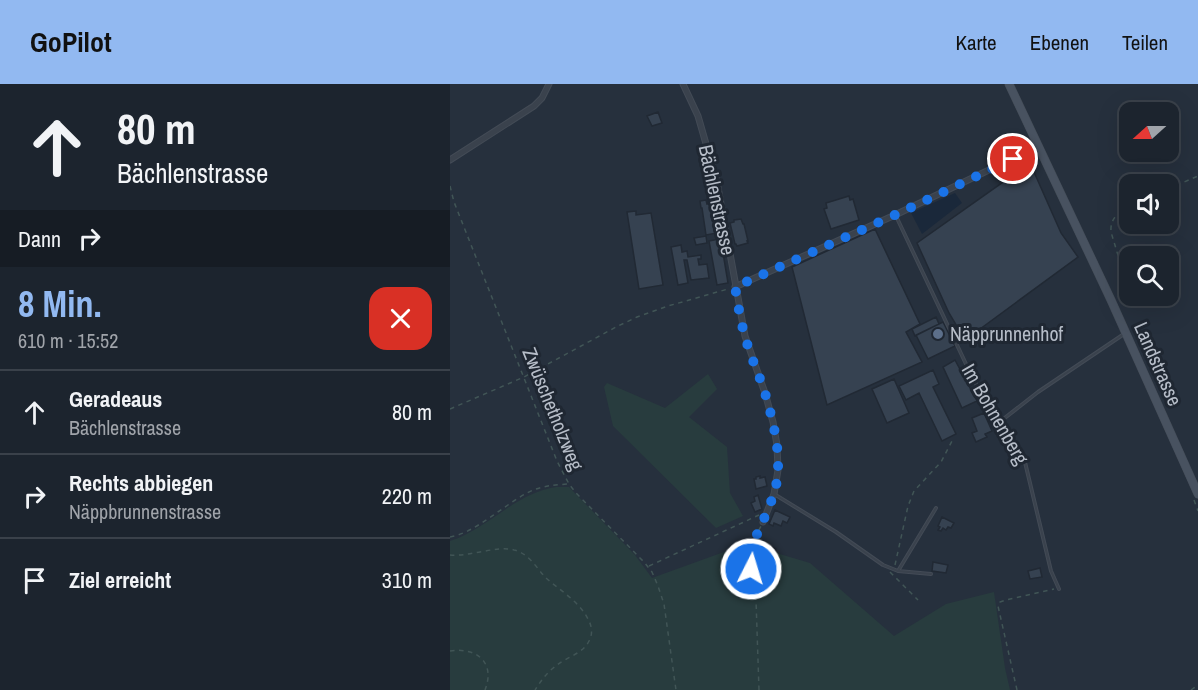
<!DOCTYPE html>
<html lang="de">
<head>
<meta charset="utf-8">
<style>
	:root { --surface:#1c242e; --page:#252c36; --text:#f1f3f6; --muted:#a0a4aa; --line:#3a414a; --accent:#92b9f1 }
	body { margin:0; font-family:"Archivo Narrow",sans-serif; background:var(--page); color:var(--text); height:100vh; display:flex; flex-direction:column; font-size:22px; white-space:nowrap }
	* { box-sizing:border-box; margin:0 }
	p { font-size:20px; color:var(--muted) }
	.icon { flex:none; width:33px; height:33px; fill:none; stroke:currentColor; stroke-width:2; stroke-linecap:round; stroke-linejoin:round }
	.map { position:relative; flex:1; overflow:hidden }
	.details { display:flex; flex-direction:column; background:var(--surface); width:450px }
	.details>* { flex:none }
	.banner { background:#1c242e; color:var(--text); overflow:hidden }
	.needle { width:39px; rotate:249deg }
	.buttons { position:absolute; left:669px; top:18px; display:grid; gap:12px }
	.buttons a { display:grid; place-items:center; width:60px; height:60px; border-radius:12px; background:var(--surface); box-shadow:0 6px 24px #0002,0 0 0 2px var(--line); font-size:30px }
	.pin { position:absolute; display:grid; place-items:center; width:51px; height:51px; color:#fff; margin:-26px; border:3px solid #fff; border-radius:50%; box-shadow:0 2px 6px #0007 }
	.me { position:absolute; width:66px; margin:-33px; rotate:5deg; stroke-linejoin:round; filter:drop-shadow(0 0 4px #0008) }
	.turn { display:flex; align-items:center; gap:21px; height:126px; padding:0 18px; font-size:27px }
	.turn .icon { width:78px; height:78px; stroke-width:2.5 }
	.turn b { display:block; font-size:42px; line-height:51px }
	.then { display:flex; align-items:center; height:57px; padding:0 18px; background:#0003; gap:12px; font-size:22px }
	.round { display:grid; place-items:center; flex:none; width:63px; height:63px; border-radius:18px; background:var(--page) }
	.head { display:flex; align-items:center; justify-content:space-between; height:102px; padding:0 18px }
	h1 { font-size:36px; font-weight:700; line-height:45px; color:var(--accent) }
	ul { padding:0; list-style:none }
	li { display:flex; align-items:center; gap:18px; height:84px; padding:0 18px; border-top:2px solid var(--line) }
	li div { flex:1 }
	li b { display:block; font-size:22px }
	li em { font-style:normal }
	header { display:flex; align-items:center; gap:36px; box-sizing:border-box; height:84px; padding:0 30px; background:var(--accent); color:#111 }
	header strong { font-size:28px }
	nav { display:flex; gap:33px; margin-inline-start:auto; font-size:21px }
	main { display:flex; flex:1; min-height:0 }
	.map>svg:first-child { display:block }
	.green { fill:#283c3e }
	.water { fill:#1a283a }
	.building { fill:#364251; stroke:#212934; stroke-width:1.5 }
	.lines { fill:none; stroke-linecap:round; stroke-linejoin:round }
	.service-casing { stroke:#434b56; stroke-width:4 }
	.minor-casing { stroke:#434b56; stroke-width:7 }
	.secondary-casing { stroke:#434b56; stroke-width:9 }
	.path { stroke:#415556; stroke-width:1.5; stroke-dasharray:4.5 4.5; stroke-linecap:butt }
	.service { stroke:#3a424d; stroke-width:2 }
	.minor { stroke:#3a424d; stroke-width:5 }
	.secondary { stroke:#485260; stroke-width:8 }
	.route { stroke:#1a73e8; stroke-width:10; stroke-dasharray:0 18 }
	.service-dot { fill:#5c6f8a; stroke:#1f2732; stroke-width:2 }
	.labels { text-anchor:middle; stroke-width:6; stroke-linejoin:round; paint-order:stroke }
	.street-label { font-size:20px; fill:#b6bdc8; stroke:#1f2732 }
	.poi-label { font-size:20px; fill:#b6bdc8; stroke:#1f2732; text-anchor:start }
</style>
</head>
<body>
<header>
<strong>GoPilot</strong>
<nav><a>Karte</a><a>Ebenen</a><a>Teilen</a></nav>
</header>
<main>
<section class="details">
<div class="banner">
<div class="turn"><svg class="icon" aria-label="ahead" viewBox="0 0 24 24"><path d="M12 20V5M6 11l6-6 6 6"/></svg><div><b>80 m</b>Bächlenstrasse</div></div>
<div class="then">Dann<svg class="icon" aria-label="right" viewBox="0 0 24 24"><path d="M7 20v-9h11M14 6l5 5-5 5"/></svg></div>
</div>
<div class="head"><div><h1>8 Min.</h1><p>610 m · 15:52</p></div><a class="round" style="background:#d93025;color:#fff"><svg class="icon" aria-label="close" viewBox="0 0 24 24"><path d="M6 6l12 12M18 6L6 18"/></svg></a></div>
<ul>
<li><svg class="icon" aria-label="ahead" viewBox="0 0 24 24"><path d="M12 20V5M6 11l6-6 6 6"/></svg><div><b>Geradeaus</b><p>Bächlenstrasse</p></div><em>80 m</em></li>
<li><svg class="icon" aria-label="right" viewBox="0 0 24 24"><path d="M7 20v-9h11M14 6l5 5-5 5"/></svg><div><b>Rechts abbiegen</b><p>Näppbrunnenstrasse</p></div><em>220 m</em></li>
<li><svg class="icon" aria-label="arrive" viewBox="0 0 24 24"><path d="M6 21V4h12l-3 4 3 4H6"/></svg><div><b>Ziel erreicht</b></div><em>310 m</em></li>
</ul>
</section>
<div class="map">
<svg width="748" height="606" viewBox="0 0 748 606">
	<rect width="100%" height="100%" fill="#26303d"/>
	<!-- green -->
	<path class="green" d="M258,290L267,305L239,333L277,363L280,409L293,432L266,444L163,342L154,303L157,299L215,324Z
		M106,403H119L185,471L202,494L296,460L360,479L444,552L496,520L544,508L555,584L560,606H0V457C38,445 65,409 106,403Z"/>
	<!-- water -->
	<path class="water" d="M505,109L512,119L472,150L461,129Z"/>
	<!-- building -->
	<path class="building" d="M208,28L212,39L202,42L197,32Z
		M580,79L611,149L628,173L515,256L499,229L467,159Z
		M399,112L400,116L403,115L409,136L381,145L374,125L377,124L376,119Z
		M256,116L257,120L266,118L267,128H270L273,148L256,151L252,124H251L250,117Z
		M186,127V131L201,129L213,201L189,205L177,128Z
		M291,135L293,140H294L298,157H297L298,159L287,162L286,160H285L280,139L284,138V136Z
		M425,145L470,240L456,248L472,278L377,321L342,183Z
		M256,152L257,159L246,161L244,154Z
		M274,154L277,168L273,169L278,199L267,201L259,157Z
		M231,161L232,168L237,167L238,173L251,171V175H248L249,181L257,180L259,194L241,196L237,176H234L238,199L228,201L221,163Z
		M486,233L489,240L465,252L462,245Z
		M493,238L505,262L478,275L466,251Z
		M505,276L527,317L512,324L493,283Z
		M483,286L489,300L483,303L506,350L492,357L469,309L456,316L449,302Z
		M444,295L459,329L437,339L422,305Z
		M534,329L542,347L535,350L537,353L526,358L522,349L527,347L522,334Z
		M310,392V394L315,393L317,402L306,405L304,395H306V393Z
		M308,411L312,425L305,428L301,419L305,417L304,413Z
		M325,426L340,433L337,439L333,437L331,442L324,439L323,442L319,440Z
		M492,433L504,439L501,444L498,443L496,446L493,444L491,447L488,446L490,443L488,442Z
		M312,457L326,465L322,471L308,462Z
		M483,478L498,481L496,489L482,487Z
		M590,484L592,493L580,495L578,487Z"/>
	<g class="lines">
		<defs>
			<path id="service" d="M446,132L516,280L549,345L566,359L574,374L601,487L609,505
				M547,340L588,308L674,250
				M324,410L386,448L433,481L448,487L481,490
				M448,487L486,424"/>
			<path id="minor" d="M233,0L248,32L267,98L295,252L315,309L323,338L327,361L328,386L324,410L313,438
				M0,76L84,22L92,14L99,0
				M285,203L445,131L589,62"/>
			<path id="secondary" d="M559,0L661,216L748,410"/>
		</defs>
		<!-- service casing -->
		<use href="#service" class="service-casing"/>
		<!-- minor casing -->
		<use href="#minor" class="minor-casing"/>
		<!-- secondary casing -->
		<use href="#secondary" class="secondary-casing"/>
		<!-- path -->
		<path class="path" d="M0,102L4,118L107,377L119,400L126,409L194,478L202,488L208,502L214,520L226,606
			M718,105L748,92
			M668,213L673,209L676,198L661,148C660,134 668,129 680,123
			M0,325L74,293L166,243L187,233L218,222L278,205
			M744,416L748,427
			M0,453C25,449 54,421 77,409C90,402 103,401 118,400
			M0,471C19,473 48,461 64,466C78,469 86,483 95,493C109,506 129,517 138,535C142,542 143,550 139,557C133,570 116,573 106,582C97,588 91,597 85,606
			M445,481L458,422L464,407L491,378L502,357
			M199,482L309,431
			M440,488L468,516
			M0,567C26,563 46,578 35,606
			M309,606L306,516L300,474L302,459L311,442
			M567,606L548,522L550,518L556,516L604,505
			M741,606L748,601"/>
		<!-- service -->
		<use href="#service" class="service"/>
		<!-- minor -->
		<use href="#minor" class="minor"/>
		<!-- secondary -->
		<use href="#secondary" class="secondary"/>
	</g>
	<g class="lines">
		<!-- route -->
		<path class="route" d="M301,485C298,461 305,457 313,437C320,421 328,403 328,385C329,360 322,333 315,309C309,290 300,272 295,252C290,236 288,219 285,203L445,131L563,75"/>
	</g>
	<!-- markers -->
	<circle class="service-dot" cx="488" cy="250" r="6"/>
	<g class="labels">
		<!-- street labels -->
		<g class="street-label">
			<text transform="translate(267 116) rotate(78)" y="7">Bächlenstrasse</text>
			<text transform="translate(708 280) rotate(66)" y="7">Landstrasse</text>
			<text transform="translate(103 325) rotate(68)" y="7">Zwüschetholzweg</text>
			<text transform="translate(545 330) rotate(60)" y="7">Im Bohnenberg</text>
		</g>
		<!-- poi labels -->
		<g class="poi-label">
			<text x="500" y="257">Näpprunnenhof</text>
		</g>
	</g>
</svg>
<div class="buttons">
<a><svg class="needle" viewBox="-14 -14 28 28"><path d="M0-13l5 13h-10z" fill="#e53935"/><path d="M0 13l5-13h-10z" fill="#a0a4aa"/></svg></a>
<a><svg class="icon" aria-label="sound" viewBox="0 0 24 24"><path d="M4 9h4l5-4v14l-5-4H4zM17 9q2 3 0 6"/></svg></a>
<a><svg class="icon" aria-label="search" viewBox="0 0 24 24"><circle cx="10" cy="10" r="6"/><path d="M15 15l6 6"/></svg></a>
</div>
<div class="pin" style="left:563px;top:75px;background:#d93025"><svg class="icon" aria-label="arrive" viewBox="0 0 24 24"><path d="M6 21V4h12l-3 4 3 4H6"/></svg></div>
<svg class="me" style="left:301px;top:485px" viewBox="-20 -20 40 40"><circle r="17" fill="#1a73e8" stroke="#fff" stroke-width="3"/><path d="M0-11L8 9 0 5-8 9z" fill="#fff"/></svg>
</div>
</main>
</body>
</html>
